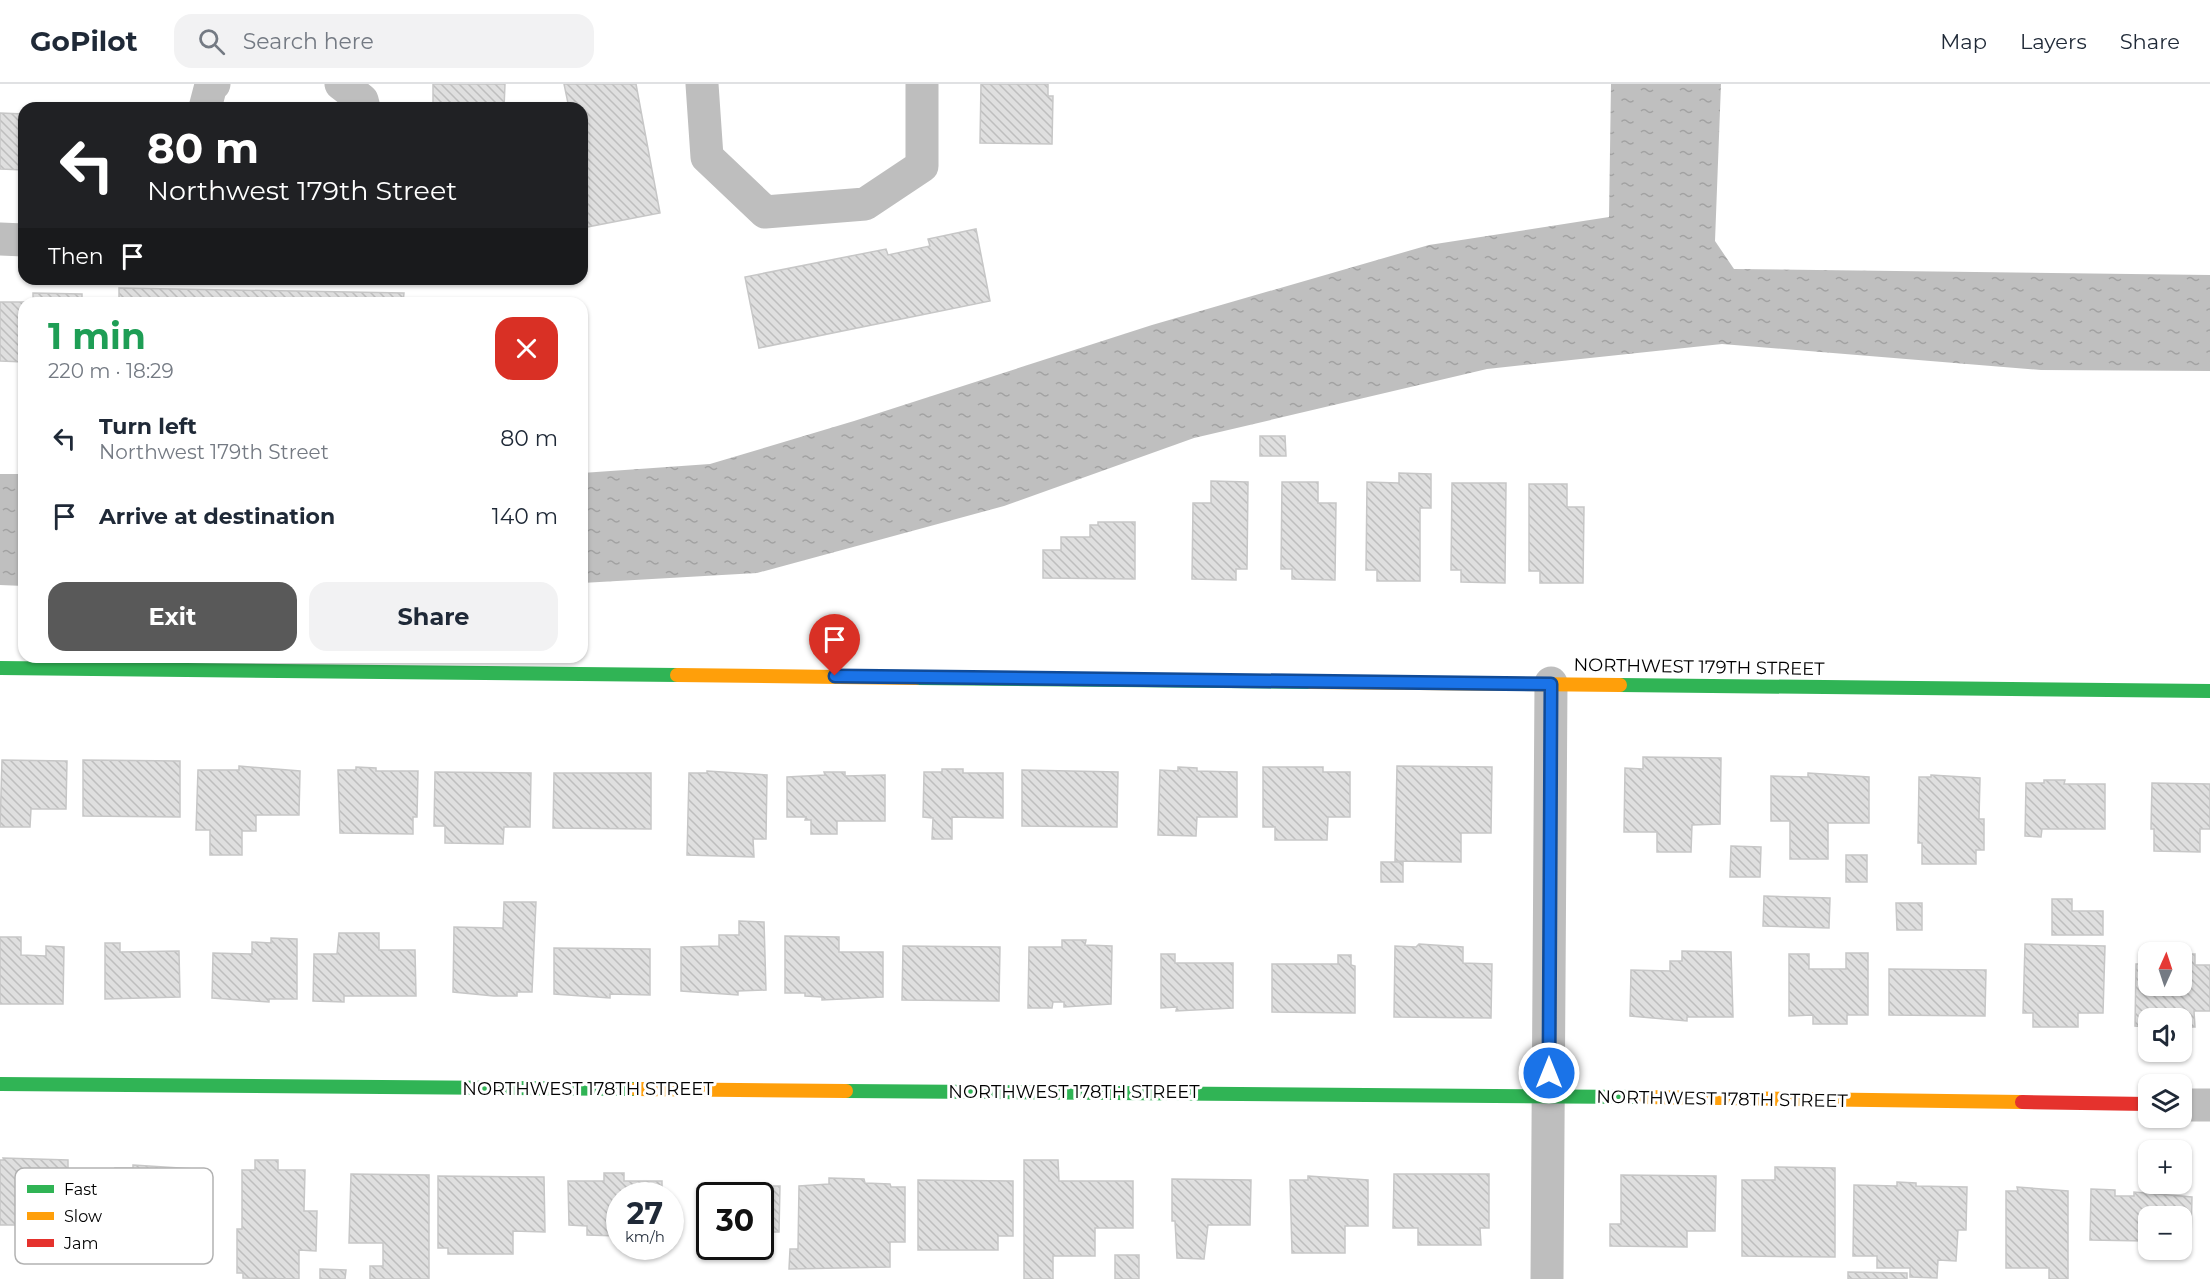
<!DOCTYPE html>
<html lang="en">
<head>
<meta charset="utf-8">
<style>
	:root { --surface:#fff; --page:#f2f2f3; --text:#1f2937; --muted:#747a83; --line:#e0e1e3; --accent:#595959 }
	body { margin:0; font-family:Montserrat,sans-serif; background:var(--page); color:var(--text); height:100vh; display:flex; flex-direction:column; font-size:22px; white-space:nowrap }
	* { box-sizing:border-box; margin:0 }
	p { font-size:20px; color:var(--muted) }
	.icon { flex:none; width:33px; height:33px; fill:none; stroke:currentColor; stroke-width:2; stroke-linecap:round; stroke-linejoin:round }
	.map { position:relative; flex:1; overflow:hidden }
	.sheet { position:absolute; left:18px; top:213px; width:570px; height:366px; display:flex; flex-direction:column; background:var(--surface); border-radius:18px; box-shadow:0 2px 4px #0004 }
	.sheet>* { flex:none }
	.banner { position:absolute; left:18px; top:18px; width:570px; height:183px; border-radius:18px; box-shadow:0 2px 4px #0004; background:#202124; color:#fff; overflow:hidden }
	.needle { width:39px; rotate:3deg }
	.controls { position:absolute; left:2138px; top:858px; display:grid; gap:12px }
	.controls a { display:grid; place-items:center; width:54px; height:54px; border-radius:12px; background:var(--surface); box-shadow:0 2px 4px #0004; font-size:30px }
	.speed { position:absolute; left:606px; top:1098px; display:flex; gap:12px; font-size:30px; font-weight:700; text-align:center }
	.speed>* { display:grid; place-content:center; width:78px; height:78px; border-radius:50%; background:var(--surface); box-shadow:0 2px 4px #0004; line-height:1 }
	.speed small { font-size:15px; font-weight:400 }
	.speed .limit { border:3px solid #111; border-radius:9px; background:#fff; color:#111 }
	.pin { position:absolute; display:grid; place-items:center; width:51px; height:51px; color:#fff; margin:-62px -26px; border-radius:50% 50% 50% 0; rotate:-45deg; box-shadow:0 0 6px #0007 }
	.pin .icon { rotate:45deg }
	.me { position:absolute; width:66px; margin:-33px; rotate:0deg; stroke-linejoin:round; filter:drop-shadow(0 0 4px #0008) }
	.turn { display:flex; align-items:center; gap:21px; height:126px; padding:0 30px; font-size:27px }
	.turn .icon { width:78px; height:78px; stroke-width:2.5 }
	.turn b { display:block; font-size:42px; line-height:51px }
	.then { display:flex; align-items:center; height:57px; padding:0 30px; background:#0003; gap:12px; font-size:22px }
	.round { display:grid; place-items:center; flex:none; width:63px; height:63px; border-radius:18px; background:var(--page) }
	.overview { display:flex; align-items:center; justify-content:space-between; height:102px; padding:0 30px }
	h1 { font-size:36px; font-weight:700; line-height:45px; color:#1e9e55 }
	.primary-button { display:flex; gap:12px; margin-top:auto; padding:12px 30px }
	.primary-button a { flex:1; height:69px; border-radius:18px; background:var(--accent); color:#fff; font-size:24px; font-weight:700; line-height:69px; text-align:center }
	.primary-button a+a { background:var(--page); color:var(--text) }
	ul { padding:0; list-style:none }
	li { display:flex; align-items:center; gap:18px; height:78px; padding:0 30px }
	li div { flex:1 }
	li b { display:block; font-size:22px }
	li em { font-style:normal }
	header { display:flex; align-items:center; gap:36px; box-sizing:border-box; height:84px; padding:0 30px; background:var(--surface); border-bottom:2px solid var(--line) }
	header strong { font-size:28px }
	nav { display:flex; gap:33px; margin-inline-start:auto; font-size:21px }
	.search { width:420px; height:54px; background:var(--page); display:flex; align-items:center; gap:15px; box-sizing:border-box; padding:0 21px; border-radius:18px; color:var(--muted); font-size:22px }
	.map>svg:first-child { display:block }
	.water { fill:url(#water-ripples) }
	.building { fill:url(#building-back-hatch); stroke:#c7c7c7; stroke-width:1.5 }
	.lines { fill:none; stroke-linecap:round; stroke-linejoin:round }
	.street { stroke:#bebebe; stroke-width:33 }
	.fast { stroke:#30b455; stroke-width:14 }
	.slow { stroke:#ff9f0a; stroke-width:14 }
	.jam { stroke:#e5322d; stroke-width:14 }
	.route-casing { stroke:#114b97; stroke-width:15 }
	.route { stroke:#1a73e8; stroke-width:10 }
	.labels { text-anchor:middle; stroke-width:6; stroke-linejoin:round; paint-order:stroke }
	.street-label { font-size:18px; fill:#000; stroke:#fff }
	.key { fill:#fff; stroke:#b2b2b2; stroke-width:1.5 }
	.key-label { font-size:16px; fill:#000 }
</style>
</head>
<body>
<header>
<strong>GoPilot</strong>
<div class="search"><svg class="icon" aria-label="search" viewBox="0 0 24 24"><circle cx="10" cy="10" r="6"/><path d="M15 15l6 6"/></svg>Search here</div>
<nav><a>Map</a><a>Layers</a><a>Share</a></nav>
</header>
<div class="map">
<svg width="2210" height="1195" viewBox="0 0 2210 1195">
	<defs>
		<pattern id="water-ripples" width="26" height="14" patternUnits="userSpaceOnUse" patternTransform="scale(1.5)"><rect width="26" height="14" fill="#bfbfbf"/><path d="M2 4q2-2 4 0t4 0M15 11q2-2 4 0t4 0" fill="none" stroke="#a2a2a2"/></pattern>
		<pattern id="building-back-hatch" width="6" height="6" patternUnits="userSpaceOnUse" patternTransform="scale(1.5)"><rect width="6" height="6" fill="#dfdfdf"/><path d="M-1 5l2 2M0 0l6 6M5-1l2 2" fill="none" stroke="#bebebe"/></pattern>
	</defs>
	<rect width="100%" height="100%" fill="#fff"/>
	<!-- water -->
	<path class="water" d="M1611,0H1721L1715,157L1734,185L2210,191V287L2041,286L1722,260L1487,285L1194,354L1004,422L757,489L582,499V389L710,380L854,337L1152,241L1429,161L1609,133Z
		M0,390H24V502L0,501Z"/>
	<!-- building -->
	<path class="building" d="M433,0H505L504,24H433Z
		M564,0H636L660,129L587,143L582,116V24H569Z
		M981,0H1048V12H1053L1052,60L980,59Z
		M0,29L24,30V86L0,85Z
		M976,145L990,217L759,264L745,193L886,165L888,171L930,162L928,155Z
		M119,204L404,209L403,219H119Z
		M33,209L82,210V219H24V278L0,277V218H33Z
		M1260,352H1285L1286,372H1260Z
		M1399,389L1431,390V424H1420V497H1377V486H1366L1367,398L1399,399Z
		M1211,397L1248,398L1247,485H1236V496L1192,495L1193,419H1211Z
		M1282,398H1318V419H1336L1335,496L1292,495V485H1281Z
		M1452,399H1506L1505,499L1461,498V486H1451Z
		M1529,400H1567V423H1584L1583,499H1540V487H1529Z
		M1098,438H1135V495L1043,494V466H1061V453H1090V441H1098Z
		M1643,673L1721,674L1720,740L1692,741L1691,768H1657V748H1624L1625,684L1643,685Z
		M2,676L67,677L66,725H31L30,743H0Z
		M83,676L180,677V733L83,732Z
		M239,682L300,687L299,731H256V747H242V771H210V746H196L198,686H239Z
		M1397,682L1492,683L1491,749H1461V778L1395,777Z
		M356,683L376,684V687H418L417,733H413V750L340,749L338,686H356Z
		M1178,683L1197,684V687L1237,688V733H1197L1196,752L1158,751L1160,686L1178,687Z
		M1263,683H1323V688H1350V733H1328L1327,756H1275V743H1263Z
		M942,685H963V689H1003V734L952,733V755H932L933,734L923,733L924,688H942Z
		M1022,686L1118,688L1117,743L1022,742Z
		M707,687L767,691L766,755H753L754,773L687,771L689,689H707Z
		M435,688L531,689L530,743H504L503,760L445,759V742H434Z
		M824,688H845V692L885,691V737H837V750H811V736H805L806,733H787V693L825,691Z
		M554,689H651V745L553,744Z
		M1808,689L1869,693V739H1828V775H1790V737H1771V692L1808,693Z
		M1931,691L1980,694L1979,735H1984V766H1976V780H1922V759H1918L1919,693H1931Z
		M2044,696H2065L2064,700H2105V745H2042L2041,753L2025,752L2026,699H2044Z
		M2152,699L2210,700V745H2200V768L2154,767V745H2151Z
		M1731,762L1761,763L1760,793H1730Z
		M1846,771H1867V798H1846Z
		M1381,778H1403V798H1381Z
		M1764,812L1830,814L1829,844L1763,842Z
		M2052,815H2072V827H2103V851H2052Z
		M504,818H536L532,908H517V912H494L453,908L454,843L503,844Z
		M1896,819H1922V846H1897Z
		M739,837L764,838L766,906L738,907V911L681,907V863L719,862V851H739Z
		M339,849H379V866H415L416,912H344V918L313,917L314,870H337Z
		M785,852L839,853V868H883V913L822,916V913L805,912V909H785Z
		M0,853H21V871L46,872V862L64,863L63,920H0Z
		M271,854L297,855V915H269V918L212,914L213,869L252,870V858L271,859Z
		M1062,856H1086L1085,861L1112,862L1111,920L1064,923V918H1053L1052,924H1028L1029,863H1062Z
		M105,859H120V868L179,867L180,913L105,915Z
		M1419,860L1463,863V879L1492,880L1491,934L1394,933L1395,862L1416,863Z
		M2025,860L2105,862L2103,929H2078V943H2033V929H2023Z
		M903,862L1000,863L999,917L902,916Z
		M554,864L650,865V911L610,910V914L554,910Z
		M1682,867L1731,868L1733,933H1687V937L1630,932L1631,886L1670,887V877H1682Z
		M1846,869H1868V931H1847V940H1813V931L1789,932V870H1809V885H1846Z
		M1161,870H1175V879H1233V924L1176,927L1177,923L1161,924Z
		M2181,870H2195V881H2210V927H2194L2195,943H2181V934H2148V943L2135,942L2136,880H2148V902H2181Z
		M1338,871H1351V881L1355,882V929L1272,928V880H1338Z
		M1889,885L1986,886L1985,932L1889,931Z
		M3,1074L68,1076V1132H45V1141H0V1076H4Z
		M255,1076H278V1086H305L304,1127H317L316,1167L299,1166V1195L243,1194V1189H237V1145H242V1086H255Z
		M1024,1076H1058L1059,1097H1133V1144H1095V1172H1053V1195H1024Z
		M133,1081L195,1085L194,1148H155V1171H115V1084H133Z
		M1775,1083L1835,1084V1173L1742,1172V1096H1775Z
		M604,1089H624V1097H662V1112H620L618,1152L587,1151V1142L569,1141L568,1097H604Z
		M351,1090L429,1091V1195H370V1182H383V1159H349Z
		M1394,1090H1489V1144H1480L1481,1161H1418V1144H1393Z
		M1621,1091L1716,1092L1715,1147H1687V1163L1610,1162V1140H1621Z
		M438,1092L544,1093L545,1148L513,1147V1170H448V1164H438Z
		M1308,1092L1368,1096V1142H1345V1169H1292L1290,1096H1308Z
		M829,1094L864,1095L865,1099L890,1100L891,1103H905V1158H890V1183L789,1185L790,1165H798L799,1102L829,1100Z
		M1172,1095L1251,1096L1250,1141H1208L1204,1175L1177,1174L1175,1137H1172Z
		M918,1096L1013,1097V1152H998V1166H918Z
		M1897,1098L1916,1099V1102L1967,1103L1966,1146H1958L1956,1177L1938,1176L1937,1194L1910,1193V1184H1877V1172H1853L1854,1101L1897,1102Z
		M740,1099V1102H780L779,1148H760V1112H710V1147L701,1146V1101Z
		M2017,1103L2068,1107V1195H2049V1184H2006V1107H2018Z
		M2091,1105L2115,1106V1112H2134V1108L2192,1113L2191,1158H2181V1132H2148V1166H2165V1168H2146V1157L2090,1156Z
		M1115,1171H1139V1195H1115Z
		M320,1185L346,1186L345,1195H320Z
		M1848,1188L1907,1189V1195H1848Z"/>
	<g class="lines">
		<!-- street -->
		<path class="street" d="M341,0L362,16L364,24
			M702,0L707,73L765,128L865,120L922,82V0
			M205,24L211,1L214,0
			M0,155L24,156
			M2181,1021H2210
			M1547,1195L1551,599"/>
		<!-- fast -->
		<path class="fast" d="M0,584L677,591
			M916,594L1311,598
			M1620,601L2210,607
			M0,1000L636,1005
			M846,1007L1639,1013"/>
		<!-- slow -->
		<path class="slow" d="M677,591L916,594
			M1311,598L1620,601
			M636,1005L846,1007
			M1639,1013L2022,1018"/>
		<!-- jam -->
		<path class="jam" d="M2022,1018L2148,1020"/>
	</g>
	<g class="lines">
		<defs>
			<path id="route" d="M835,592L1551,600L1549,989"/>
		</defs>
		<!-- route casing -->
		<use href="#route" class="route-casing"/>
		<!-- route -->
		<use href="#route" class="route"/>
	</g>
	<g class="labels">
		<!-- street labels -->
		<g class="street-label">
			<text transform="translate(1699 583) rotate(1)" y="6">NORTHWEST 179TH STREET</text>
			<text x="588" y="1011">NORTHWEST 178TH STREET</text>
			<text x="1074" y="1014">NORTHWEST 178TH STREET</text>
			<text transform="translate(1722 1015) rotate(1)" y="6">NORTHWEST 178TH STREET</text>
		</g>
	</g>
	<!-- legend -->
	<rect x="15" y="1084" width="198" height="96" rx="9" class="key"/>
	<rect x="27" y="1101" width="27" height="8" fill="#30b455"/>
	<rect x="27" y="1128" width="27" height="8" fill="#ff9f0a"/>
	<rect x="27" y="1155" width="27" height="8" fill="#e5322d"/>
	<g class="key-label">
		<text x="64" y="1111">Fast</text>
		<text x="64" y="1138">Slow</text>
		<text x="64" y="1165">Jam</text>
	</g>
</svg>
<div class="controls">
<a><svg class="needle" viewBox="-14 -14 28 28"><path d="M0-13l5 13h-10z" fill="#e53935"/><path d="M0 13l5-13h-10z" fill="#747a83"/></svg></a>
<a><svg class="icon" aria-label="sound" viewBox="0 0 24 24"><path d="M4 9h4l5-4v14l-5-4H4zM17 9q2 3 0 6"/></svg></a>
<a><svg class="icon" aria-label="layers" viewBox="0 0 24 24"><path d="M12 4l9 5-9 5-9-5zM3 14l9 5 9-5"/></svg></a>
<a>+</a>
<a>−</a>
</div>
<div class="speed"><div>27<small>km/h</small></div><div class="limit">30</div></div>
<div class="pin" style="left:835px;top:592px;background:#d93025"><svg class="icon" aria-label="arrive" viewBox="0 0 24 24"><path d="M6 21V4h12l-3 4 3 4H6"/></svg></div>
<svg class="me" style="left:1549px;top:989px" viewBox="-20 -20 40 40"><circle r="17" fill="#1a73e8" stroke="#fff" stroke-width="3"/><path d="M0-11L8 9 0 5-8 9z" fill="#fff"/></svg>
<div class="banner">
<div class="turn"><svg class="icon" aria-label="left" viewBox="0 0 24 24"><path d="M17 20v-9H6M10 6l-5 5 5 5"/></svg><div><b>80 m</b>Northwest 179th Street</div></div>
<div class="then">Then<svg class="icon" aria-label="arrive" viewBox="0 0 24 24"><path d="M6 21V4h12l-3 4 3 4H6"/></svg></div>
</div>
<section class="sheet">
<div class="overview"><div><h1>1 min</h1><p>220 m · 18:29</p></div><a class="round" style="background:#d93025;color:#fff"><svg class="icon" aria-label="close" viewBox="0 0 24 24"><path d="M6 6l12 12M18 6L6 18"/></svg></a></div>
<ul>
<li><svg class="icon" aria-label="left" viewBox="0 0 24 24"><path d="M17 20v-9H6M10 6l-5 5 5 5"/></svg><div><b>Turn left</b><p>Northwest 179th Street</p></div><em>80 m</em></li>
<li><svg class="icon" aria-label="arrive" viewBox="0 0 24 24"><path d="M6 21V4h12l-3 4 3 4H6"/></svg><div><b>Arrive at destination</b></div><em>140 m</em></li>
</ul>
<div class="primary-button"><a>Exit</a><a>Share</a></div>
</section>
</div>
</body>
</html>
